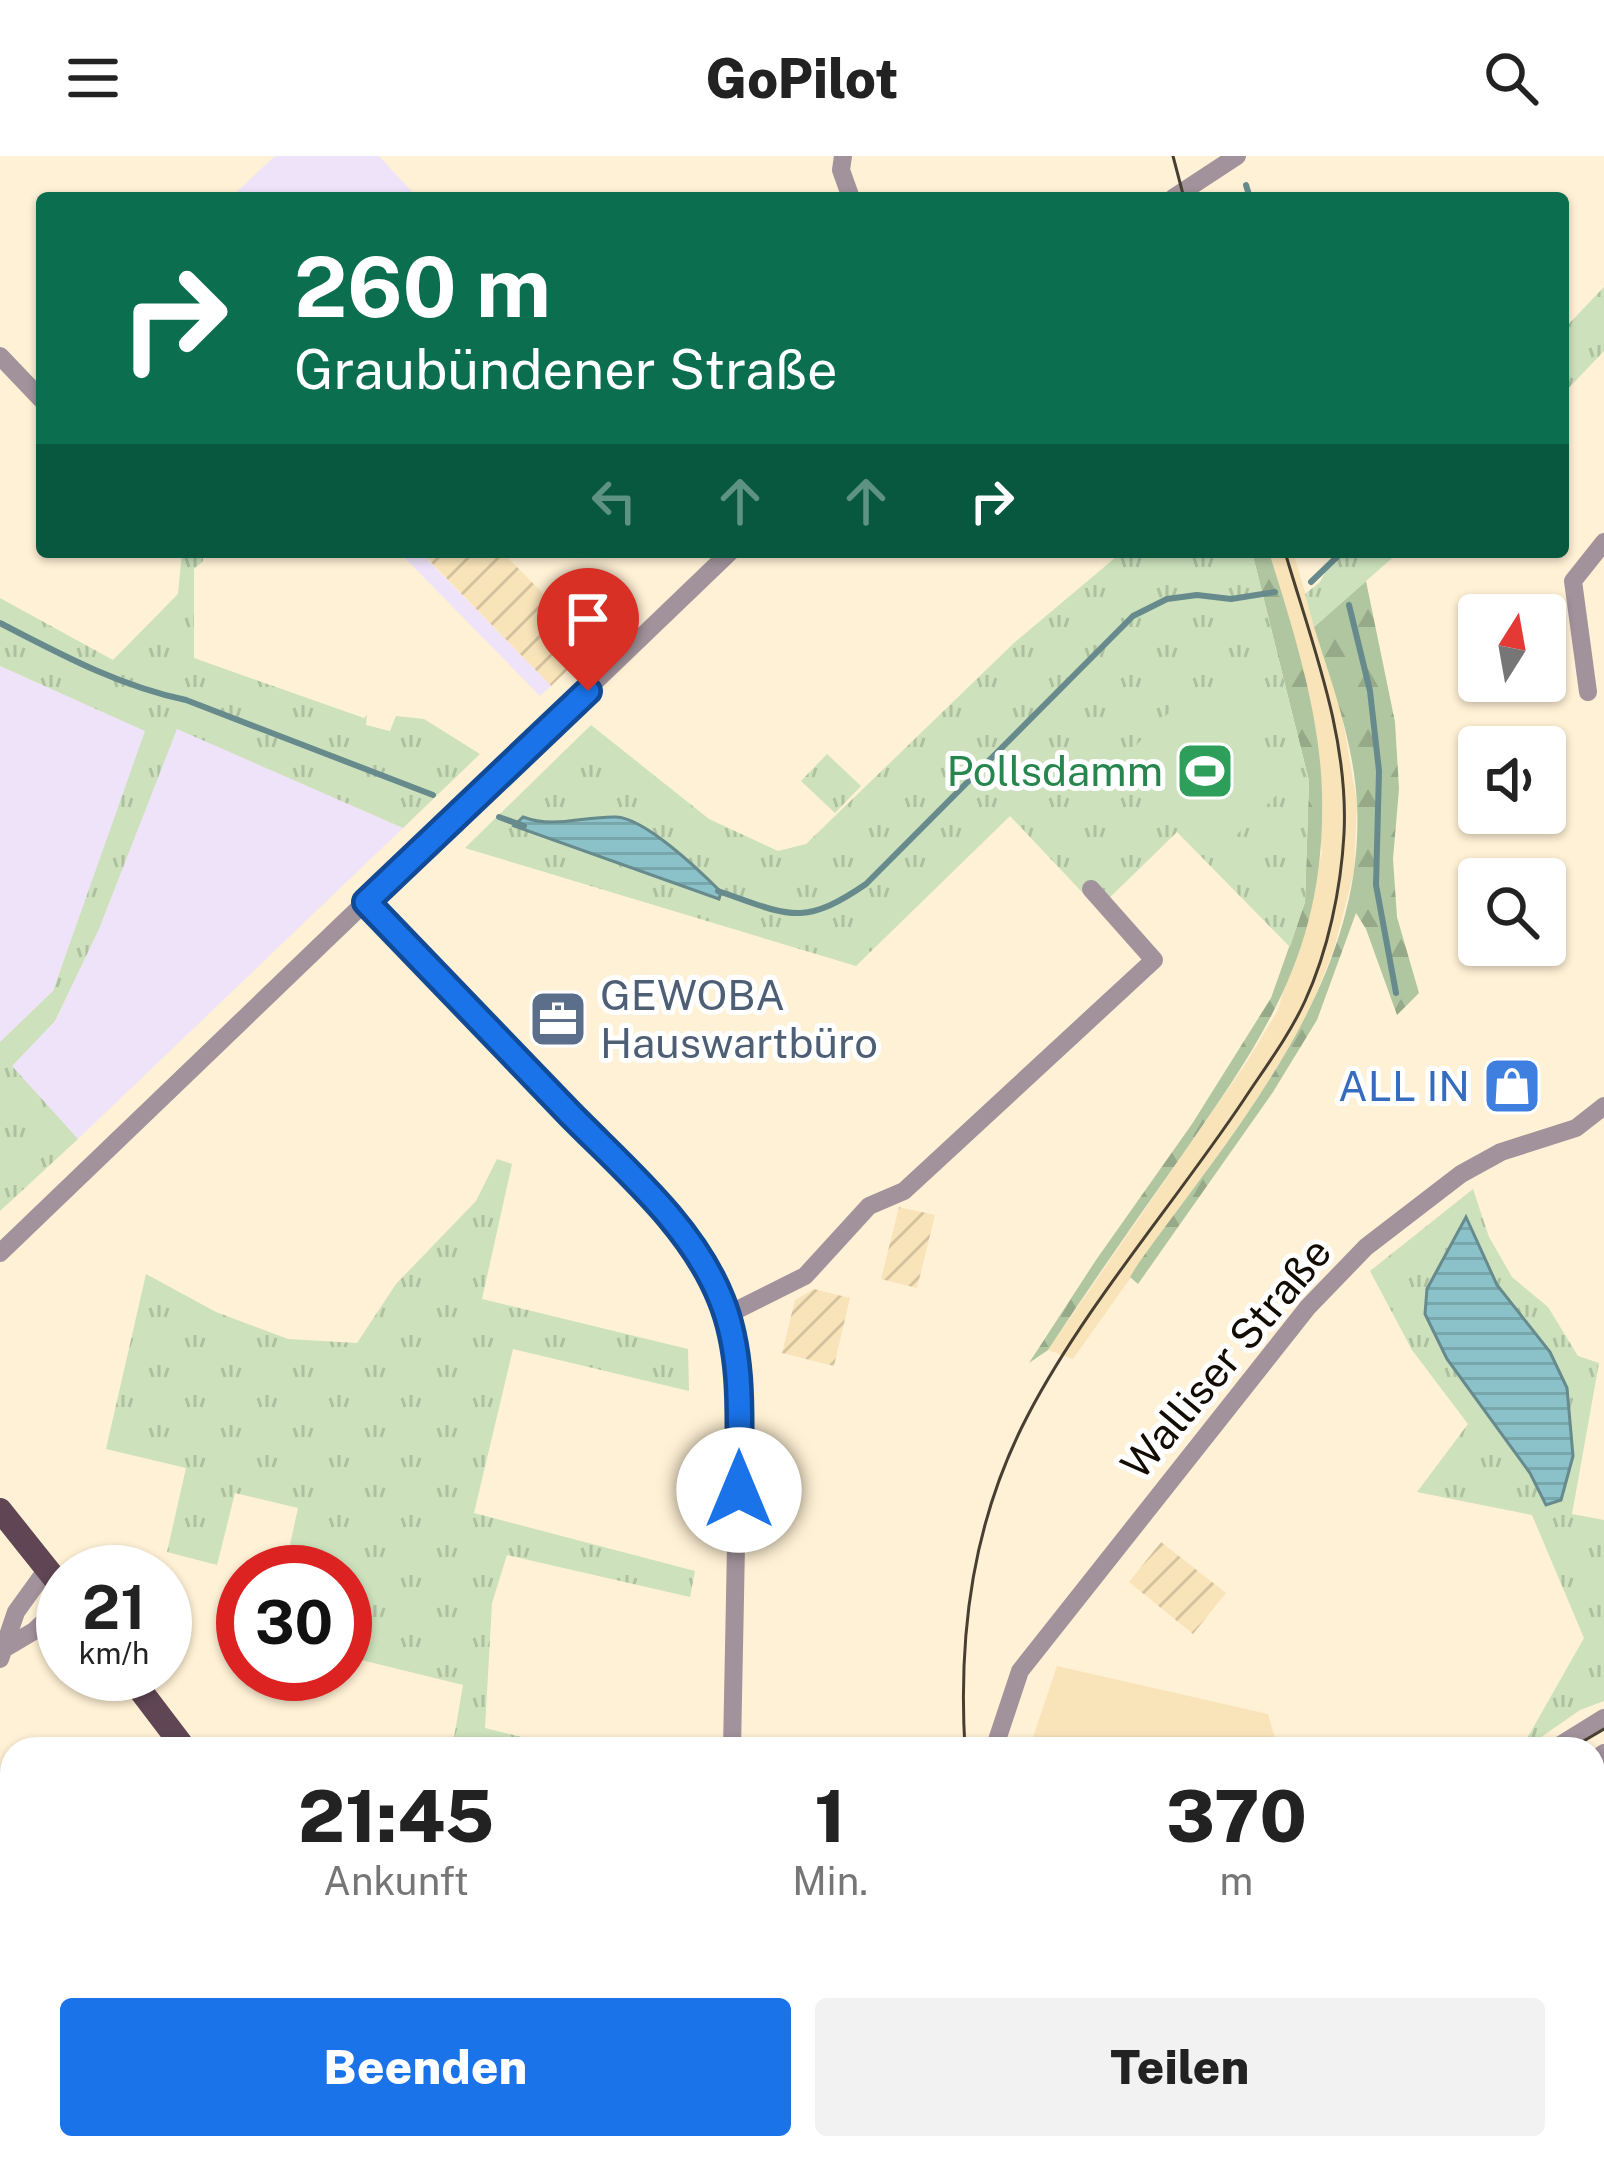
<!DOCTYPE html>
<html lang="de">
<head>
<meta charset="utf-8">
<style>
	:root { --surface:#fff; --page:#f2f2f2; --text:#222; --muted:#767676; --accent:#1a73e8 }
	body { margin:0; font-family:"Public Sans",sans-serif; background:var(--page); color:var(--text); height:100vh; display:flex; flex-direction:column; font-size:45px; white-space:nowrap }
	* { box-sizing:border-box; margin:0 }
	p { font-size:39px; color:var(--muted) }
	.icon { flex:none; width:66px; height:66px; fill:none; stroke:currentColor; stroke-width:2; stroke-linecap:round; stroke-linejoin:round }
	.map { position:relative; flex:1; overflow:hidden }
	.panel { position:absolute; left:0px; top:1581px; width:1605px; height:423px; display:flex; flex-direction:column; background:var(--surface); border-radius:36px 36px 0 0; box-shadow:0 3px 9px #0004 }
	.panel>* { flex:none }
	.guide { position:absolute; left:36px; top:36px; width:1533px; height:366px; border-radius:12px; box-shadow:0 3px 9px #0004; background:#0b6e4f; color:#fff; overflow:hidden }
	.needle { width:78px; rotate:11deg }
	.tools { position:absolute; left:1458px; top:438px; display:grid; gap:24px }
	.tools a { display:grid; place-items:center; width:108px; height:108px; border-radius:12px; background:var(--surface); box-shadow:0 3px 9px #0004; font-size:60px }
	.speed { position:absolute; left:36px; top:1389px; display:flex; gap:24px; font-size:60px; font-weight:700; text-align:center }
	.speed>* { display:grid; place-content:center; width:156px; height:156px; border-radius:50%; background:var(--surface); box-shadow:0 3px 9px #0004; line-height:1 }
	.speed small { font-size:30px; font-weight:400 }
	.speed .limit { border:18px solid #d22; background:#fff; color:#111 }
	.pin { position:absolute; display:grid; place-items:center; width:102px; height:102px; color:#fff; margin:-123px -51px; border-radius:50% 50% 50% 0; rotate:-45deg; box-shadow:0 0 12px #0007 }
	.pin .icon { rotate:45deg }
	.me { position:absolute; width:132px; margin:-66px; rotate:0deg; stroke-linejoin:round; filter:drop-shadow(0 0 9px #0008) }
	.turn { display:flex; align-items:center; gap:42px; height:252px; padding:0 60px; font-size:54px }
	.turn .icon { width:156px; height:156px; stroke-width:2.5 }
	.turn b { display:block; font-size:84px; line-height:102px }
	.lanes { display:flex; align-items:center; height:114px; padding:0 60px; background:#0003; justify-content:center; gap:60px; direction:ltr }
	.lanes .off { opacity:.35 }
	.eta { display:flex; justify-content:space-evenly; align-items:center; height:204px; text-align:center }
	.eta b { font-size:72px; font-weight:800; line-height:84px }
	.action { display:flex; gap:24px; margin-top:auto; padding:24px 60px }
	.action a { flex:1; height:138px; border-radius:12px; background:var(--accent); color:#fff; font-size:48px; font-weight:800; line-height:138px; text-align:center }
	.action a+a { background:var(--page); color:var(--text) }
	header { display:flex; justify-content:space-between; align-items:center; height:156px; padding:0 60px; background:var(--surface); font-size:54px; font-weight:800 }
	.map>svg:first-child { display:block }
	.built { fill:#f9e4ba }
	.industrial { fill:url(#industrial-furrows) }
	.education { fill:#eee3f8 }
	.forest { fill:url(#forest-firs) }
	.park { fill:url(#park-tufts) }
	.garden { fill:#cce1bc }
	.water { fill:url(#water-rules); stroke:#678b8d; stroke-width:3 }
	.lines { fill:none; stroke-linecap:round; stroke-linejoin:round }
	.stream { stroke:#678b8d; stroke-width:6 }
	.minor { stroke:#a2929b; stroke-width:18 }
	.major { stroke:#604654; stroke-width:24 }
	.tram { stroke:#473f31; stroke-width:3 }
	.route-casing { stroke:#114b97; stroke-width:30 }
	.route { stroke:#1a73e8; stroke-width:21 }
	.labels { text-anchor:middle; stroke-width:10; stroke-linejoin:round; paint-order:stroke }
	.leisure-label { font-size:42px; fill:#27864d; stroke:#fff; text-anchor:end }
	.service-label { font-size:42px; fill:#4e5e75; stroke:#fff; text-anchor:start }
	.shop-label { font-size:42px; fill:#366cbe; stroke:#fff; text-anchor:end }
	.street-label { font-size:42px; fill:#120c02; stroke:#fff }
</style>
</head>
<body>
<header><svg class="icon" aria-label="menu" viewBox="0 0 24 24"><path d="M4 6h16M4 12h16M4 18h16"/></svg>GoPilot<svg class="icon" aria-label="search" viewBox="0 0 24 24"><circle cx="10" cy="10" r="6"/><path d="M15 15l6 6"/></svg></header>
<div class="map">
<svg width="1604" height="2003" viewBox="0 0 1604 2003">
	<defs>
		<pattern id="industrial-furrows" width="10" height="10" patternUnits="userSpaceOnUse" patternTransform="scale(3)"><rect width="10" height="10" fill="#f9e4ba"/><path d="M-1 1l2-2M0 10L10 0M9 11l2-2" fill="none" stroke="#d4c29e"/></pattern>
		<pattern id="forest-firs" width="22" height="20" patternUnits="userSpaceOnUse" patternTransform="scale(3)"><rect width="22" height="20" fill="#b0c6a0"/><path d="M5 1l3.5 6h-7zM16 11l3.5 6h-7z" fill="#96a988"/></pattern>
		<pattern id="park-tufts" width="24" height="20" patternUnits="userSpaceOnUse" patternTransform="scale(3)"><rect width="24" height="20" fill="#cce1bc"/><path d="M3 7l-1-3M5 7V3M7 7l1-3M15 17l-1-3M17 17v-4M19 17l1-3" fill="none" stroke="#aec0a0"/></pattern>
		<pattern id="water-rules" width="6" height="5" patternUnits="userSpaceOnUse" patternTransform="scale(3)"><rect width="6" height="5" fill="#8bc2c9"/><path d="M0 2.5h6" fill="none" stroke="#77a6ab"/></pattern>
	</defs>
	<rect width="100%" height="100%" fill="#fff1d5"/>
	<!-- built -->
	<path class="built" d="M1269,396H1293L1342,559L1357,647L1354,716L1334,793L1304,868L1259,941L1073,1203L1048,1194L1246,907L1278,854L1322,696L1294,479Z
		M1057,1510L1268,1558L1278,1593H1029Z"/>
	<!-- industrial -->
	<path class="industrial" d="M421,396H502L594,489L551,530Z
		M899,1051L935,1059L917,1132L881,1123Z
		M814,1133L850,1142L834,1210L782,1197L795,1144Z
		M1161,1386L1226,1437L1193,1478L1129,1426Z"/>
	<!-- education -->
	<path class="education" d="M275,0H379L418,42H230Z
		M399,396H420L551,530L540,540Z
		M0,510L146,575L53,835L0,886Z
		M177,572L403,672L78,983L11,910L55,865L99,773Z"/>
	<!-- forest -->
	<path class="forest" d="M1252,396H1269C1293,473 1320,556 1322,637C1326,796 1264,881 1178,1005C1134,1067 1090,1130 1048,1194L1029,1207L1096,1104L1192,968L1271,842L1305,746L1309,625Z
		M1366,425L1395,566L1399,633L1393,703L1397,761L1419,837L1397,859L1366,773L1356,757L1317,864L1273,936L1138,1128L1130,1121L1138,1108C1235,973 1366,826 1357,648C1354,587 1332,528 1314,471Z"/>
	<!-- park -->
	<path class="park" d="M1604,131V195L1563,238V174Z
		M182,396H203V405L194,413V502L364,562L367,559L366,569L390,575L396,560L424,563L480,598L403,672L177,573L99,773L55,865L12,910L78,983L0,1055V886L53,835L145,575L0,510V442L113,504L178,438Z
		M1122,396H1252L1309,625L1305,746L1290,791L1177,676L1098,753L1010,660L856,810L465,692L591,569L709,663L778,695L806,688L1015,486Z
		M1336,396H1399L1314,471L1305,438L1320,426Z
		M827,598L861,630L835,657L801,625Z
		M497,1003L512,1008L482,1143L688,1193L689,1235L513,1193L474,1357L695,1415L690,1441L507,1399L492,1447L485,1572L570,1593H452L463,1529L345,1500V1416H284L298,1352L235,1337L217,1409L167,1396L186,1312L106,1293L146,1118L216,1156L288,1183L357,1187L396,1128L476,1045Z
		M1473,1033L1489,1081L1512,1121L1548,1151L1578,1200L1599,1207L1572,1358L1604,1364V1545L1580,1554L1524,1593H1521L1584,1482L1532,1359L1417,1336L1468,1268L1412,1194L1370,1115Z"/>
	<!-- garden -->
	<path class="garden" d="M1232,526L1266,560L1244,583L1288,628L1217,698L1122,603L1193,533L1209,549Z"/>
	<!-- water -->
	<path class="water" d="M523,661C555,673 583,660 616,661C645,662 700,715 721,736L719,743L514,670Z
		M1466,1061L1497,1129L1550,1196L1567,1232L1573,1300L1561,1344L1546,1349L1530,1317L1447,1203L1425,1158L1427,1133Z"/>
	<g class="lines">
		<!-- stream -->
		<path class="stream" d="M1246,29L1250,42
			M1311,426L1342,396
			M1349,449L1370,535L1379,615L1376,729L1396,837
			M0,467C60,498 119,530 186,544L433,639
			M499,661L524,670
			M718,735C788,759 802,772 866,728L1133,460L1167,443L1197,439L1231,443L1275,436"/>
		<!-- minor -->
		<path class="minor" d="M843,0L841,14L851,42
			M1173,42L1237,0
			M0,200L42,244
			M1588,536L1573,425L1604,386
			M366,746L655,1047L710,1118L722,1144L739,1238L732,1593
			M0,1097L730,396
			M727,1159L805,1120L869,1050L904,1035L1154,804L1091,733
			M7,1491L34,1475L63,1448
			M0,1503L16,1456L47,1413
			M994,1593L1020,1515L1308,1151L1366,1091L1461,1018L1501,996L1576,972L1604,950
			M1554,1593L1604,1562
			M1593,1604L1604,1597
			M0,1867L12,1878
			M113,1992L121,2003
			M786,1992L791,2003
			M1407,1992L1408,2003
			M1058,2003L1071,1992"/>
		<!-- major -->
		<path class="major" d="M0,1354L63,1433
			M128,1518L185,1593
			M480,1992L488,2003"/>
		<!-- tram -->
		<path class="tram" d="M1173,0L1184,42
			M965,1593C958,1476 973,1364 1028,1259C1085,1150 1174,1048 1243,945C1264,913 1289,880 1305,845C1328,795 1341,733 1344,678C1349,581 1312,488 1285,396
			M1570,1593L1604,1573"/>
	</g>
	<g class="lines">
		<defs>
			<path id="route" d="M588,535L366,746C434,817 502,888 570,958C624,1013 692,1070 721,1143C745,1201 739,1272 739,1334"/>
		</defs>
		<!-- route casing -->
		<use href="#route" class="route-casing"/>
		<!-- route -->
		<use href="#route" class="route"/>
	</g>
	<!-- icons -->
	<defs>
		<symbol id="stadium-square" viewBox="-11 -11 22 22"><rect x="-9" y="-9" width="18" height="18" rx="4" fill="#2e9e5b" stroke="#fff"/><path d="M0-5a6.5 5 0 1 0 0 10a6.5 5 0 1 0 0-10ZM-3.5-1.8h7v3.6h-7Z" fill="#fff"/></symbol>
		<symbol id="office-square" viewBox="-11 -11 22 22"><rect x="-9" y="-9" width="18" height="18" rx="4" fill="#5c6f8a" stroke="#fff"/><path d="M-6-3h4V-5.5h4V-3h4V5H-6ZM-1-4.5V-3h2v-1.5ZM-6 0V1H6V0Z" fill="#fff"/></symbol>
		<symbol id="shop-square" viewBox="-11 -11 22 22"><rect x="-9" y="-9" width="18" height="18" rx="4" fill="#3f7fe0" stroke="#fff"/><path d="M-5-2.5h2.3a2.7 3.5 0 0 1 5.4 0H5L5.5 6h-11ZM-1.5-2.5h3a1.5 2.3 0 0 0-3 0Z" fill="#fff"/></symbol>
	</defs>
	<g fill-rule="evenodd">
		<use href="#stadium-square" x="1172" y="582" width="66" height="66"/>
		<use href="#office-square" x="525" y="830" width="66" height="66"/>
		<use href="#shop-square" x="1479" y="897" width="66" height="66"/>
	</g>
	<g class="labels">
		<!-- leisure labels -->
		<g class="leisure-label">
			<text x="1163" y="630">Pollsdamm</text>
		</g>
		<!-- service labels -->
		<g class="service-label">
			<text x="600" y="854">GEWOBA<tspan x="600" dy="48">Hauswartbüro</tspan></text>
		</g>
		<!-- shop labels -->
		<g class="shop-label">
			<text x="1470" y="945">ALL IN</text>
		</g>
		<!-- street labels -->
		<g class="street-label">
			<text transform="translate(1226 1202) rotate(-50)" y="15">Walliser Straße</text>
		</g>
	</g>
</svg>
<div class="tools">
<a><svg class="needle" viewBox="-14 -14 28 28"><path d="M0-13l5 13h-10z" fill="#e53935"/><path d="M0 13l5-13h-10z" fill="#767676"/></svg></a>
<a><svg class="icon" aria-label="sound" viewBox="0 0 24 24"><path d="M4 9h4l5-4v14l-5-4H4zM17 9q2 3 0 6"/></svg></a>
<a><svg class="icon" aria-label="search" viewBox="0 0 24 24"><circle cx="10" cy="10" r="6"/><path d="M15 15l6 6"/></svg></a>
</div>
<div class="speed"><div>21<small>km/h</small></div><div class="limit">30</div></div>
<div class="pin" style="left:588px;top:535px;background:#d93025"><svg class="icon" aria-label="arrive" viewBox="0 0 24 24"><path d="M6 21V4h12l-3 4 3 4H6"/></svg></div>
<svg class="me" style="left:739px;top:1334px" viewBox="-20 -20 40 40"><circle r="19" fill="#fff"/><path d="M0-13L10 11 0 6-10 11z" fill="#1a73e8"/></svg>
<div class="guide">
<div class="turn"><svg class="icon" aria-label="right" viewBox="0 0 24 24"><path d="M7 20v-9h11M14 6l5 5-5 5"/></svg><div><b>260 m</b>Graubündener Straße</div></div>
<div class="lanes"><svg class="icon off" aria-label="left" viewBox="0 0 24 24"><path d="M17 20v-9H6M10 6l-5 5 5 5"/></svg><svg class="icon off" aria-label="ahead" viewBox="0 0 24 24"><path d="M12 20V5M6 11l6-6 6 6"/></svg><svg class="icon off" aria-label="ahead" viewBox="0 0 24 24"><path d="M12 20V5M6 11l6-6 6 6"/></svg><svg class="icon" aria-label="right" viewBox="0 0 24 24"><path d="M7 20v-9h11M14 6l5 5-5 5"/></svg></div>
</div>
<section class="panel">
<div class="eta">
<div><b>21:45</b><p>Ankunft</p></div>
<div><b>1</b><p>Min.</p></div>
<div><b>370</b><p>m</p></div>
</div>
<div class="action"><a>Beenden</a><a>Teilen</a></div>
</section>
</div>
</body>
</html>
